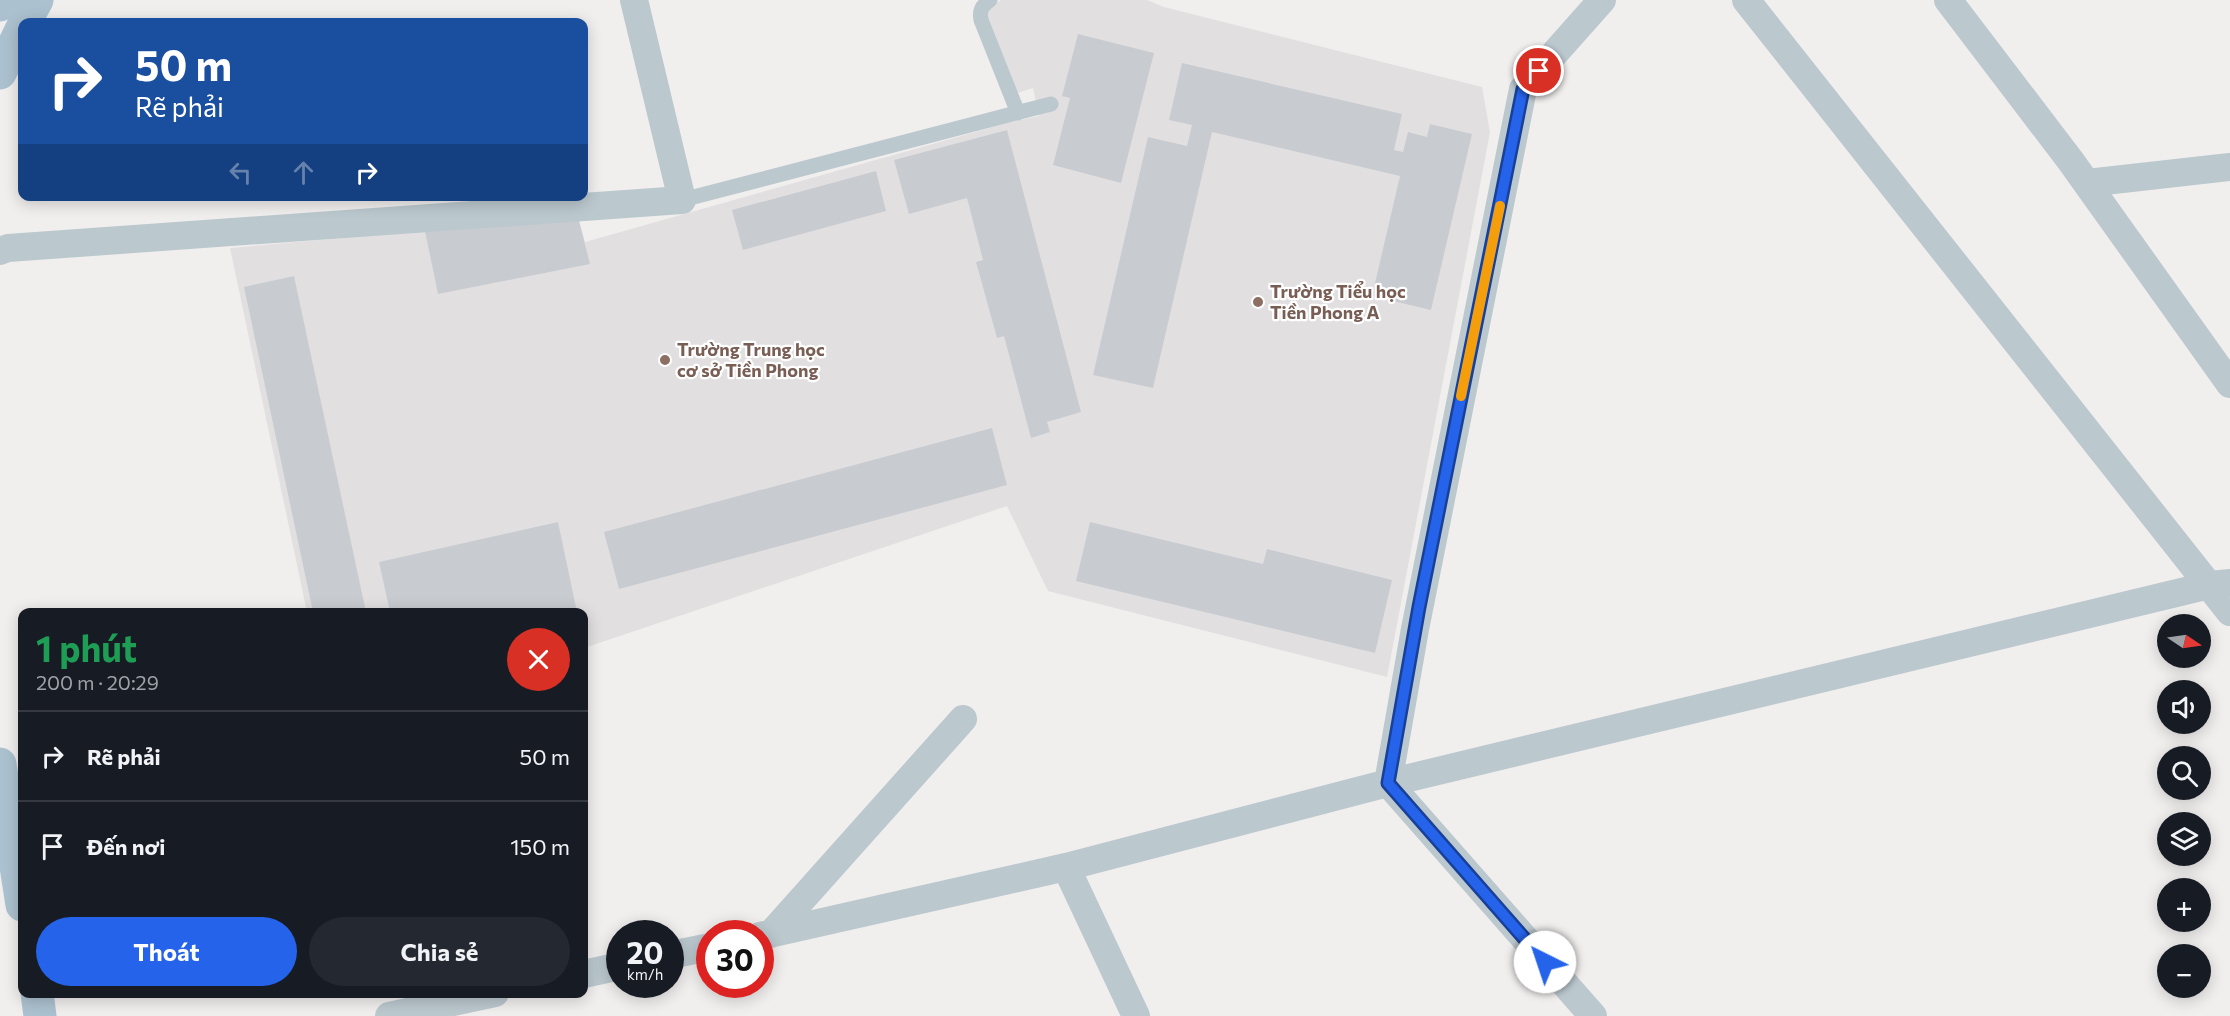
<!DOCTYPE html>
<html lang="vi">
<head>
<meta charset="utf-8">
<style>
	:root { --surface:#171b24; --page:#242831; --text:#f1f3f6; --muted:#9ea1a6; --line:#363941; --accent:#2563eb }
	body { margin:0; font-family:Commissioner,sans-serif; background:var(--page); color:var(--text); height:100vh; display:flex; flex-direction:column; font-size:22px; white-space:nowrap }
	* { box-sizing:border-box; margin:0 }
	p { font-size:20px; color:var(--muted) }
	.icon { flex:none; width:33px; height:33px; fill:none; stroke:currentColor; stroke-width:2; stroke-linecap:round; stroke-linejoin:round }
	.map { position:relative; flex:1; overflow:hidden }
	.sheet { position:absolute; left:18px; top:608px; width:570px; height:390px; display:flex; flex-direction:column; background:var(--surface); border-radius:12px; box-shadow:0 3px 15px #0003 }
	.sheet>* { flex:none }
	.hud { position:absolute; left:18px; top:18px; width:570px; height:183px; border-radius:12px; box-shadow:0 3px 15px #0003; background:#1a4fa0; color:#fff; overflow:hidden }
	.needle { width:39px; rotate:103deg }
	.tools { position:absolute; left:2157px; top:614px; display:grid; gap:12px }
	.tools a { display:grid; place-items:center; width:54px; height:54px; border-radius:50%; background:var(--surface); box-shadow:0 3px 15px #0003; font-size:30px }
	.speed { position:absolute; left:606px; top:920px; display:flex; gap:12px; font-size:30px; font-weight:700; text-align:center }
	.speed>* { display:grid; place-content:center; width:78px; height:78px; border-radius:50%; background:var(--surface); box-shadow:0 3px 15px #0003; line-height:1 }
	.speed small { font-size:15px; font-weight:400 }
	.speed .limit { border:9px solid #d22; background:#fff; color:#111 }
	.pin { position:absolute; display:grid; place-items:center; width:51px; height:51px; color:#fff; margin:-26px; border:3px solid #fff; border-radius:50%; box-shadow:0 2px 6px #0007 }
	.me { position:absolute; width:66px; margin:-33px; rotate:319deg; stroke-linejoin:round; filter:drop-shadow(0 0 4px #0008) }
	.turn { display:flex; align-items:center; gap:21px; height:126px; padding:0 18px; font-size:27px }
	.turn .icon { width:78px; height:78px; stroke-width:2.5 }
	.turn b { display:block; font-size:42px; line-height:51px }
	.lanes { display:flex; align-items:center; height:57px; padding:0 18px; background:#0003; justify-content:center; gap:30px; direction:ltr }
	.lanes .off { opacity:.35 }
	.round { display:grid; place-items:center; flex:none; width:63px; height:63px; border-radius:32px; background:var(--page) }
	.summary { display:flex; align-items:center; justify-content:space-between; height:102px; padding:0 18px }
	h1 { font-size:36px; font-weight:700; line-height:45px; color:#1e9e55 }
	.primary-button { display:flex; gap:12px; margin-top:auto; padding:12px 18px }
	.primary-button a { flex:1; height:69px; border-radius:36px; background:var(--accent); color:#fff; font-size:24px; font-weight:700; line-height:69px; text-align:center }
	.primary-button a+a { background:var(--page); color:var(--text) }
	ul { padding:0; list-style:none }
	li { display:flex; align-items:center; gap:18px; height:90px; padding:0 18px; border-top:2px solid var(--line) }
	li div { flex:1 }
	li b { display:block; font-size:22px }
	li em { font-style:normal }
	.map>svg:first-child { display:block }
	.education { fill:#e2dfe0 }
	.building { fill:#c8ccd1 }
	.lines { fill:none; stroke-linecap:round; stroke-linejoin:round }
	.service { stroke:#bbc8ce; stroke-width:15 }
	.minor { stroke:#bbc8ce; stroke-width:28 }
	.primary { stroke:#acc1cf; stroke-width:33 }
	.route-casing { stroke:#184099; stroke-width:15 }
	.route { stroke:#2563eb; stroke-width:10 }
	.slow { stroke:#f59e0b; stroke-width:10 }
	.education-dot { fill:#8d6e63; stroke:#fff; stroke-width:2 }
	.labels { text-anchor:middle; stroke-width:4.5; stroke-linejoin:round; paint-order:stroke }
	.education-label { font-size:18px; font-weight:bold; fill:#785e54; stroke:#fff; text-anchor:start }
</style>
</head>
<body>
<div class="map">
<svg width="2230" height="1016" viewBox="0 0 2230 1016">
	<rect width="100%" height="100%" fill="#f1eeee"/>
	<!-- education -->
	<path class="education" d="M1001,0H1147L1164,7L1482,87L1490,132L1387,677L1048,591L1007,506L584,648V612H307L230,248L578,217L585,242L1007,123L1039,116L1033,88L1017,93L983,11Z"/>
	<!-- building -->
	<path class="building" d="M1078,34L1154,53L1121,183L1053,165L1070,98L1062,96Z
		M1182,63L1402,114L1394,150L1403,152L1408,132L1427,137L1430,124L1472,134L1431,310L1372,296L1400,176L1212,132L1153,388L1093,375L1148,137L1187,146L1192,125L1169,120Z
		M1007,130L1081,412L1047,422L1050,432L1031,438L1004,336L997,338L976,262L983,260L967,198L909,214L894,160Z
		M876,171L886,211L743,250L732,210Z
		M578,217L590,264L438,294L425,231Z
		M294,276L366,612H313L244,287Z
		M992,428L1007,485L619,589L604,532Z
		M558,522L577,612H390L379,562Z
		M1090,522L1263,564L1267,549L1392,580L1375,653L1076,581Z"/>
	<g class="lines">
		<!-- service -->
		<path class="service" d="M990,0C982,6 979,10 981,20L1018,113
			M682,200L1051,104"/>
		<!-- minor -->
		<path class="minor" d="M1746,0L2230,612
			M1948,0L2070,160L2230,384
			M2087,183L2230,167
			M0,251L8,248L682,200L634,0
			M1066,867L1136,1016
			M771,934L963,719
			M760,936L1066,867L1388,783L2210,585L2230,583
			M670,955L710,947
			M584,974L620,966
			M389,1016L495,993
			M1593,1016L1388,783L1415,629L1523,89L1602,0"/>
		<!-- primary -->
		<path class="primary" d="M0,5L6,0
			M25,22L37,0
			M0,73L22,28
			M0,764L22,905
			M37,993L40,1016"/>
	</g>
	<g class="lines">
		<defs>
			<path id="route" d="M1539,71L1523,89L1419,607L1388,783L1545,962"/>
		</defs>
		<!-- route casing -->
		<use href="#route" class="route-casing"/>
		<!-- route -->
		<use href="#route" class="route"/>
		<!-- slow -->
		<path class="slow" d="M1461,396L1500,206"/>
	</g>
	<!-- markers -->
	<g class="education-dot">
		<circle cx="1258" cy="302" r="6"/>
		<circle cx="665" cy="360" r="6"/>
	</g>
	<g class="labels">
		<!-- education labels -->
		<g class="education-label">
			<text x="1270" y="298">Trường Tiểu học<tspan x="1270" dy="21">Tiền Phong A</tspan></text>
			<text x="677" y="356">Trường Trung học<tspan x="677" dy="21">cơ sở Tiền Phong</tspan></text>
		</g>
	</g>
</svg>
<div class="tools">
<a><svg class="needle" viewBox="-14 -14 28 28"><path d="M0-13l5 13h-10z" fill="#e53935"/><path d="M0 13l5-13h-10z" fill="#9ea1a6"/></svg></a>
<a><svg class="icon" aria-label="sound" viewBox="0 0 24 24"><path d="M4 9h4l5-4v14l-5-4H4zM17 9q2 3 0 6"/></svg></a>
<a><svg class="icon" aria-label="search" viewBox="0 0 24 24"><circle cx="10" cy="10" r="6"/><path d="M15 15l6 6"/></svg></a>
<a><svg class="icon" aria-label="layers" viewBox="0 0 24 24"><path d="M12 4l9 5-9 5-9-5zM3 14l9 5 9-5"/></svg></a>
<a>+</a>
<a>−</a>
</div>
<div class="speed"><div>20<small>km/h</small></div><div class="limit">30</div></div>
<div class="pin" style="left:1539px;top:71px;background:#d93025"><svg class="icon" aria-label="arrive" viewBox="0 0 24 24"><path d="M6 21V4h12l-3 4 3 4H6"/></svg></div>
<svg class="me" style="left:1545px;top:962px" viewBox="-20 -20 40 40"><circle r="19" fill="#fff"/><path d="M0-13L10 11 0 6-10 11z" fill="#2563eb"/></svg>
<div class="hud">
<div class="turn"><svg class="icon" aria-label="right" viewBox="0 0 24 24"><path d="M7 20v-9h11M14 6l5 5-5 5"/></svg><div><b>50 m</b>Rẽ phải</div></div>
<div class="lanes"><svg class="icon off" aria-label="left" viewBox="0 0 24 24"><path d="M17 20v-9H6M10 6l-5 5 5 5"/></svg><svg class="icon off" aria-label="ahead" viewBox="0 0 24 24"><path d="M12 20V5M6 11l6-6 6 6"/></svg><svg class="icon" aria-label="right" viewBox="0 0 24 24"><path d="M7 20v-9h11M14 6l5 5-5 5"/></svg></div>
</div>
<section class="sheet">
<div class="summary"><div><h1>1 phút</h1><p>200 m · 20:29</p></div><a class="round" style="background:#d93025;color:#fff"><svg class="icon" aria-label="close" viewBox="0 0 24 24"><path d="M6 6l12 12M18 6L6 18"/></svg></a></div>
<ul>
<li><svg class="icon" aria-label="right" viewBox="0 0 24 24"><path d="M7 20v-9h11M14 6l5 5-5 5"/></svg><div><b>Rẽ phải</b></div><em>50 m</em></li>
<li><svg class="icon" aria-label="arrive" viewBox="0 0 24 24"><path d="M6 21V4h12l-3 4 3 4H6"/></svg><div><b>Đến nơi</b></div><em>150 m</em></li>
</ul>
<div class="primary-button"><a>Thoát</a><a>Chia sẻ</a></div>
</section>
</div>
</body>
</html>
